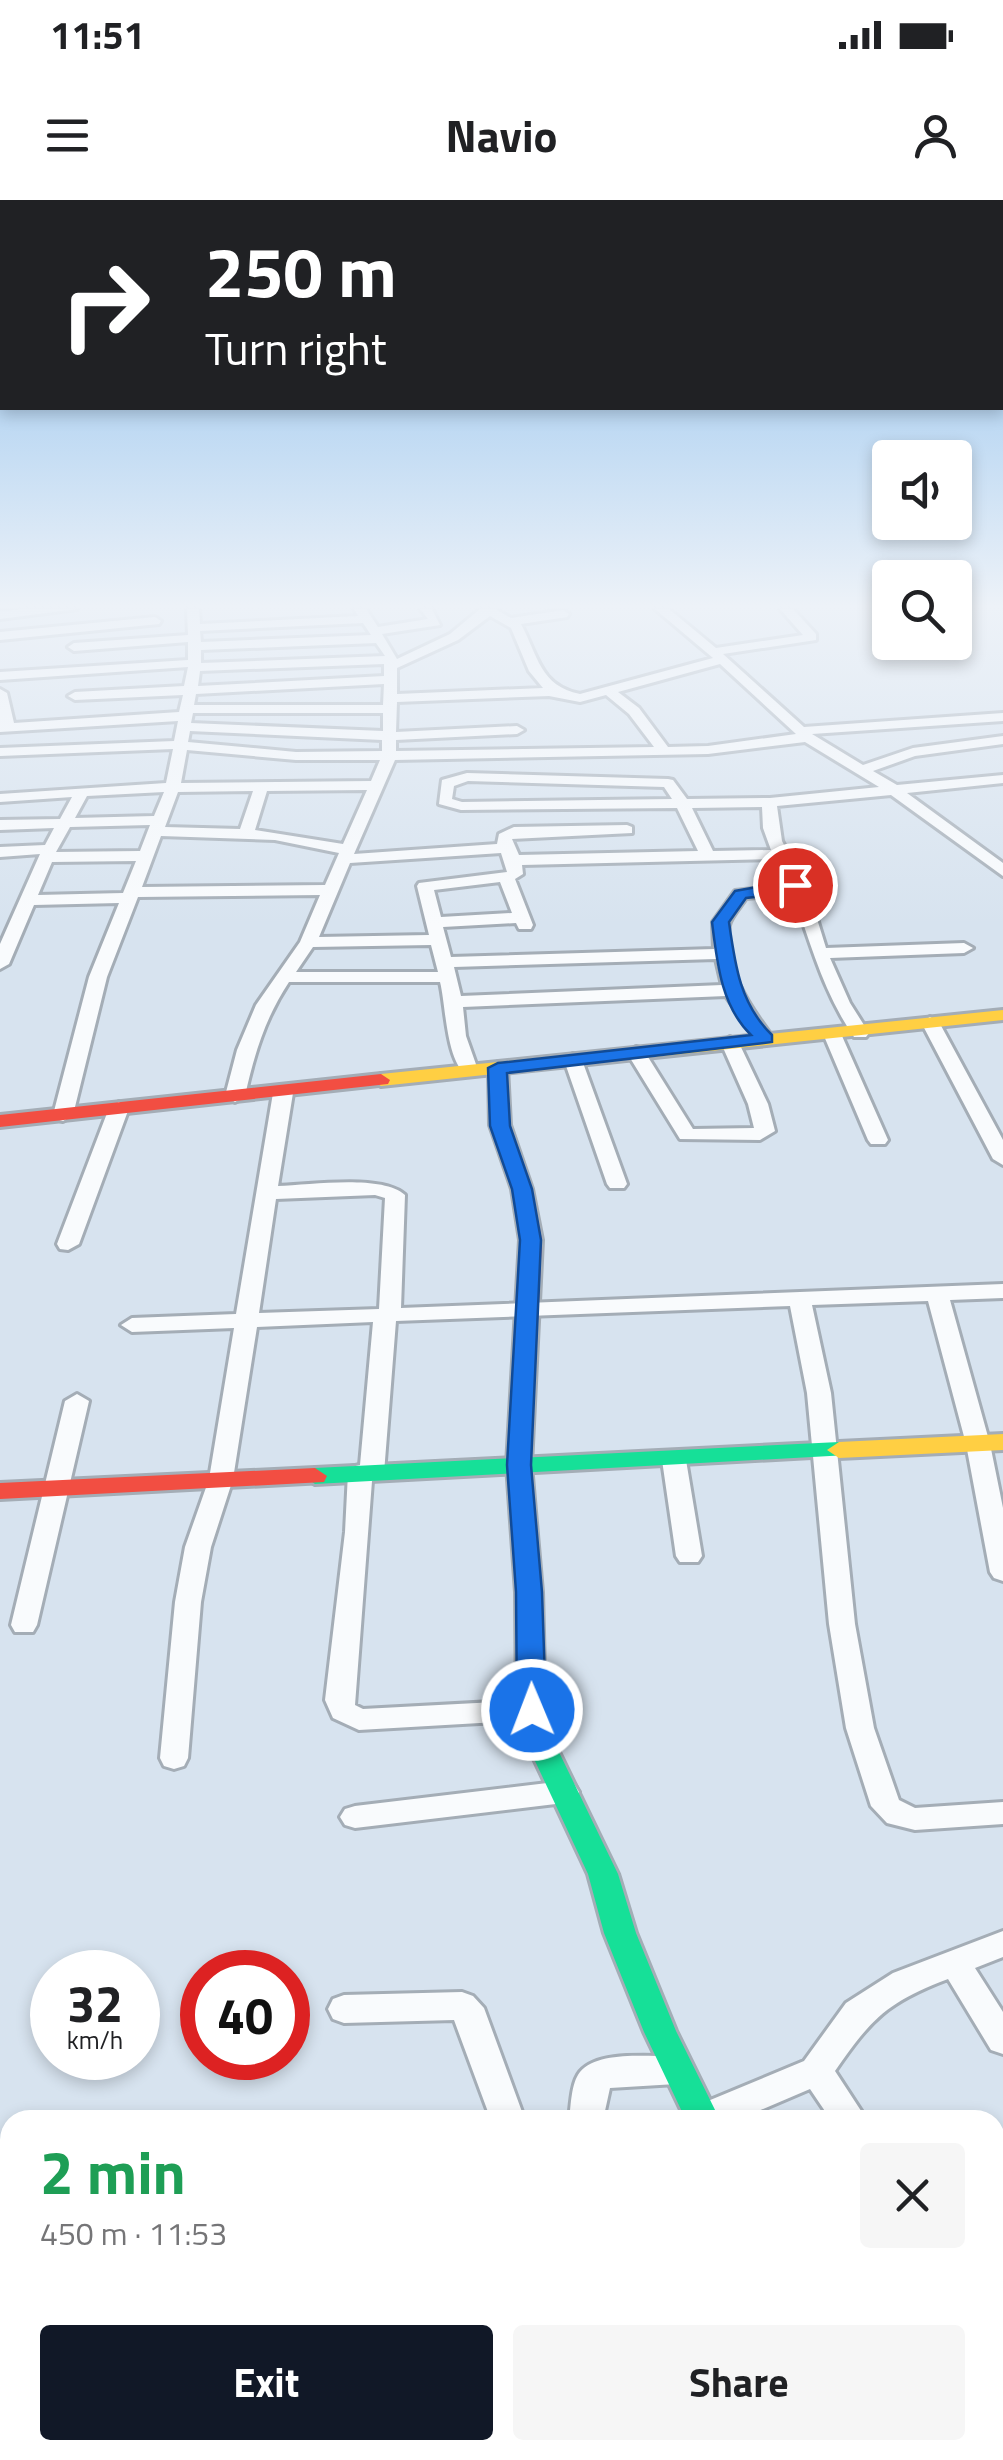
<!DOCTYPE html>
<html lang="en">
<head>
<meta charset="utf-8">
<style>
	:root { --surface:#fff; --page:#f6f6f6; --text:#202124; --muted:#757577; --accent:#111827 }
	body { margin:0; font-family:"Titillium Web",sans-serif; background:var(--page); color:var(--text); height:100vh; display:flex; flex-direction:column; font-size:38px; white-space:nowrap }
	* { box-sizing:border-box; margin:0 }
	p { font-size:32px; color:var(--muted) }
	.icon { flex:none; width:55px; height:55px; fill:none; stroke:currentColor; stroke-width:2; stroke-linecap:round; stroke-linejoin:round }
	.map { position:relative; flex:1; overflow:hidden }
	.side { position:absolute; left:0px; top:1910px; width:1005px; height:350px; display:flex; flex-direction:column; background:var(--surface); border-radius:30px 30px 0 0; box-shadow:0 5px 15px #0003 }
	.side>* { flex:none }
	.banner { position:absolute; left:0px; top:0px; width:1005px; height:210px; box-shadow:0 5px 15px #0003; background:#202124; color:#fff; overflow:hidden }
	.fabs { position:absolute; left:872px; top:240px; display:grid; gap:20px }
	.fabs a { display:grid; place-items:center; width:100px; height:100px; border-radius:10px; background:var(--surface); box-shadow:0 5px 15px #0003; font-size:50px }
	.speed { position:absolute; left:30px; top:1750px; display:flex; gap:20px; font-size:50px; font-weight:700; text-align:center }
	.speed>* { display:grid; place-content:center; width:130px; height:130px; border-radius:50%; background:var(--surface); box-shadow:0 5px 15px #0003; line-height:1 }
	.speed small { font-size:25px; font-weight:400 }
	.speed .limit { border:15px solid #d22; background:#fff; color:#111 }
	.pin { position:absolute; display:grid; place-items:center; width:85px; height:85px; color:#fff; margin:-42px; border:5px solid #fff; border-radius:50%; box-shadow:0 2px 10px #0007 }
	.me { position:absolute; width:110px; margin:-55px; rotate:359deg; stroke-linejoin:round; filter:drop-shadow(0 0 8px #0008) }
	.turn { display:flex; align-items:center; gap:35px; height:210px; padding:0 40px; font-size:45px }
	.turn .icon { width:130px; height:130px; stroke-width:2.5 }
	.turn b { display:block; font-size:70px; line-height:85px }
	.round { display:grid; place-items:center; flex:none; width:105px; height:105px; border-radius:10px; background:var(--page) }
	.overview { display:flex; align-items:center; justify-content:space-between; height:170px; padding:0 40px }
	h1 { font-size:60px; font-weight:700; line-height:75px; color:#1e9e55 }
	.button { display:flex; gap:20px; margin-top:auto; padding:20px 40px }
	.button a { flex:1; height:115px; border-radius:10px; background:var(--accent); color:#fff; font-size:40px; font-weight:700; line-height:115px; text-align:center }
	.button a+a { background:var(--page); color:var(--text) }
	.status { display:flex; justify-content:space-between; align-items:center; height:70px; padding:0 50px; background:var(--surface); direction:ltr }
	.status svg { height:28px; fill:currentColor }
	header { display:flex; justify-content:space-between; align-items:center; height:130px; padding:0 40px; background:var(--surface); font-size:45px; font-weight:700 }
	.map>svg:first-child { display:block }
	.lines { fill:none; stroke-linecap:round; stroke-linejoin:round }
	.street-casing { stroke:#a4adb6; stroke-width:6 }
	.fast-casing { stroke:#a4adb6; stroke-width:6 }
	.slow-casing { stroke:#a4adb6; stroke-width:6 }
	.jam-casing { stroke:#a4adb6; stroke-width:6 }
	.street { fill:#f9fbfd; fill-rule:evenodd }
	.fast { fill:#16e098; fill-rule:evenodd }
	.slow { fill:#ffcf43; fill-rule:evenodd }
	.jam { fill:#f24e42; fill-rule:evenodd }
	.route { fill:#1a73e8; stroke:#114b97; stroke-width:2.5 }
</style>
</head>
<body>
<div class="status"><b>11:51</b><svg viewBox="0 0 49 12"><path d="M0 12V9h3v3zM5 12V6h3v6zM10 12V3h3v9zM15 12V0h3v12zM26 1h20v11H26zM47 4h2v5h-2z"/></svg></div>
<header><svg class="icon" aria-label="menu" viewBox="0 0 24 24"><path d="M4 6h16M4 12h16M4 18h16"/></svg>Navio<svg class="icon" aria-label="person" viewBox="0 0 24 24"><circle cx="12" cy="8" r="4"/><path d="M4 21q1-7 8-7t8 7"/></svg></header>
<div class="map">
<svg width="1003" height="2260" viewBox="0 0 1003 2260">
	<rect width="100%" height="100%" fill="#d7e3ef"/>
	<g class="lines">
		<defs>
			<path id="street" d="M27,409H77L0,419V411Z
				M187,409H199L200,424L358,416L354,409H366L378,427L428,419L420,409H432L440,425L382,434L397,459L450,434L480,409H495L511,418L563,410L569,414L567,417L521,424C538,456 540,486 580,494L713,458L655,409H669L716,448L803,435L780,409H793L816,434V440L723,454L804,527L1003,513V521L812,534L863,565L913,548L1003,536V544L915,556L873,571L897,585L1003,575V583L907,593L1003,663V676L891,595L777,606L782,641L809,693L826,748L964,743L973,748L964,753L830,758L850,803L869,833L866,837H854C823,792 811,744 793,694L746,698C741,706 731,716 729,725C722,767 750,808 774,839L771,843H759L726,796L463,807L466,836L478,870L469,876C446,866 446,805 440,782H289C265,818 254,855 245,896L235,902L225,896L237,850L256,805L300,742L320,695L138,697L107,777L73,915L63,921L56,919L53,915L89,777L119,703L34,705L9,764L0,769V744L40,654L0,657V647L45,645L54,628L0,630V620L60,619L72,597L0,602V594L166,583L173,549L0,556V548L174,541L178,521L0,532V489L7,493L14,523L179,512L183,495L75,500L68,496L75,492L184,486L188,467L0,480V472L188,460V442L74,451L68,447L74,443L188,435ZM490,416L511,428L529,471L543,488L397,494V468L458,440ZM363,423L371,435L201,442L200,431ZM376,443L385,456L201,463V450ZM384,464V476L198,486L200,471ZM720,464L796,534L708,546L668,547L639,508L618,492ZM384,484L383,505H194L196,494ZM606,495L629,514L654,547L396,551V540L517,534L524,530L517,526L396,532L397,502L549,496L580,502ZM193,513H383V531L191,523ZM190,531L382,540V551L296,552L188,542ZM805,542L879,587L770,598L687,599L673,580L668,579L467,573L442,580L439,604L461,610L677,608L698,651L519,655L512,639L632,633V627L627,625L514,627L499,634L497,644L354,654L395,560L708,554ZM187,550L296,560H380L371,581L181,583ZM468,581L664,587L672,599L462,602L452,599L454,586ZM367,590L343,644L255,630L267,591ZM253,591L240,629L165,627L178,592ZM164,592L154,616L75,618L87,596ZM762,607L763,628L771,650L713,651L692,608ZM150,625L140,651L56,652L70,627ZM161,636L275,640L339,653L325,685L142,687ZM501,653L507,672L419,683L417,686L429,735L319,737L350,663ZM775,659L789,685L735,691L713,722L714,749L451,757L443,727L516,723L519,729H531L533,725L515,679L523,674L522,665ZM136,661L123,693L38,695L52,662ZM500,682L512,713L441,717L434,690ZM431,745L438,772H296L313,747ZM716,759L722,785L461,796L454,767Z
				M155,417L161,421L159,424L0,440V432Z
				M930,817L939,822L1003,940V965L993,959L921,822Z
				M833,831L842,836L888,940L885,944H871L868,940L824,836Z
				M730,837L739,843L768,904L775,931L760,940L680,939L627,853L636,847L643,849L693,929L754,928L748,904L721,843Z
				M573,854L582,860L627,984L624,988H610L607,984L564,860Z
				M283,887L293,893L278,986C310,985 382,974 405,995L401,1108L1003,1084V1098L950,1100L990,1244L1003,1308V1381L994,1378L990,1372L966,1244L928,1101L812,1105L831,1193L855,1424L874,1528L899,1600L915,1608L1003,1602V1624L915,1630L887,1623L871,1606L846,1528L829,1424L807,1193L790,1106L396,1121L384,1273L372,1281L355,1505L363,1509L531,1500L541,1503L545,1510L541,1517L531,1520L359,1530L333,1518L325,1500L345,1332L348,1273L351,1267L360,1265L373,1122L257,1127L233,1279L211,1347L201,1402L188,1558L184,1566L174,1569L164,1566L160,1558L175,1402L185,1347L209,1279L234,1128L132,1132L121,1125L132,1118L236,1114L273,893ZM375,995L385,998L379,1109L259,1113L276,999Z
				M119,902L129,908L79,1044L68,1050L60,1049L57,1044L109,908Z
				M77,1194L89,1201L37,1425L33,1432H15L11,1425L65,1201Z
				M674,1252L686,1260L702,1356L698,1362H680L676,1356L662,1260Z
				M564,1581L574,1584L579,1592L574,1600L564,1603L355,1628L345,1625L340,1617L345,1609L355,1606Z
				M1003,1731V1757L975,1768L1003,1812V1854L991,1850L948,1779C887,1802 871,1819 835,1871L867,1920H831L810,1889L737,1920H687L691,1908L804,1861L846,1803L893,1773Z
				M462,1792L473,1796L484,1808L525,1920H491L454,1820L344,1823L333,1819L328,1809L333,1799L344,1795Z
				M676,1856L688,1860L693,1870L688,1880L676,1884L610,1888L603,1920H569C571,1906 571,1883 580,1872C598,1850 650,1857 676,1856Z
				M995,2116L1003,2119V2164L995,2161Z
				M427,2250H465L467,2260H429Z
				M610,2250H648L652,2260H614Z
				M858,2250H898L902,2260H862Z"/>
			<path id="fast" d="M839,1242L848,1245L851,1250L848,1255L315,1284L303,1276L315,1268Z
				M542,1535L552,1539L556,1546L618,1674L636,1733L676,1831L720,1920H686L644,1832L604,1733L588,1674L528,1546L532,1539Z"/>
			<path id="slow" d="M1003,810V820L381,886L372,880L381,874Z
				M1003,1234V1250L839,1258L827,1250L839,1242Z"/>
			<path id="jam" d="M498,862L507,868L510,925L532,989L542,1040L531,1265L542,1392L545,1510L556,1546L552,1553L542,1557L532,1553L517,1510L516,1392L507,1265L520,1040L512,989L490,925L489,868Z
				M381,874L390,880L388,884L0,927V915Z
				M315,1268L327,1276L324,1282L0,1299V1283Z"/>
		</defs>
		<!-- street casing -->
		<use href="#street" class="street-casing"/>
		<!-- fast casing -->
		<use href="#fast" class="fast-casing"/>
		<!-- slow casing -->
		<use href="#slow" class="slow-casing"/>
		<!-- jam casing -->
		<use href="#jam" class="jam-casing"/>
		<!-- street -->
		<use href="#street" class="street"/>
		<!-- fast -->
		<use href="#fast" class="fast"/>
		<!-- slow -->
		<use href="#slow" class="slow"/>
		<!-- jam -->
		<use href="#jam" class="jam"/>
	</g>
	<!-- sky -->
	<linearGradient id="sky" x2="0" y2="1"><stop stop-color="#84bbed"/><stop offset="0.56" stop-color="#edf2f8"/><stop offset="1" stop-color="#edf2f8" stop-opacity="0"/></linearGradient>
	<rect width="1003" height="725" fill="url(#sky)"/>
	<!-- route -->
	<path class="route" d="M795,680L803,685V692L746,698L729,722C735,765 740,804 772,835V842L507,873L510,926L532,989L541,1040L531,1265L542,1392L546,1510L532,1521L522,1518L517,1510L516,1392L507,1265L520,1040L512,989L490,926L488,868L498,863L751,835C721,806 717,762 712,722L735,691Z"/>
</svg>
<div class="fabs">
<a><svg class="icon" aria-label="sound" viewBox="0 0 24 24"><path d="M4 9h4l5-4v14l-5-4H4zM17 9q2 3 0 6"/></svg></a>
<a><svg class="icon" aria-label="search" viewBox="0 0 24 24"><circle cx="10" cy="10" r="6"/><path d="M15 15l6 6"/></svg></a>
</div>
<div class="speed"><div>32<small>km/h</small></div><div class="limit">40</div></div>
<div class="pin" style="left:795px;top:685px;background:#d93025"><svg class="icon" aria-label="arrive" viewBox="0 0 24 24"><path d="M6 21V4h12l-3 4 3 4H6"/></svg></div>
<svg class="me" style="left:532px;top:1510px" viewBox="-20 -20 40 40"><circle r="17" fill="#1a73e8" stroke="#fff" stroke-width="3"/><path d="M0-11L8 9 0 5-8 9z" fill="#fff"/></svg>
<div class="banner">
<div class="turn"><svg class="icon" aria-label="right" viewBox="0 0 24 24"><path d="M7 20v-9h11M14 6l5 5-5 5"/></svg><div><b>250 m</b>Turn right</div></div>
</div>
<section class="side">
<div class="overview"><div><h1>2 min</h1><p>450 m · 11:53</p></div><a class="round"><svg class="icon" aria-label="close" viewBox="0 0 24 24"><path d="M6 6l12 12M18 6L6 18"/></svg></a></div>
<div class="button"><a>Exit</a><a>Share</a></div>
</section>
</div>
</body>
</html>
